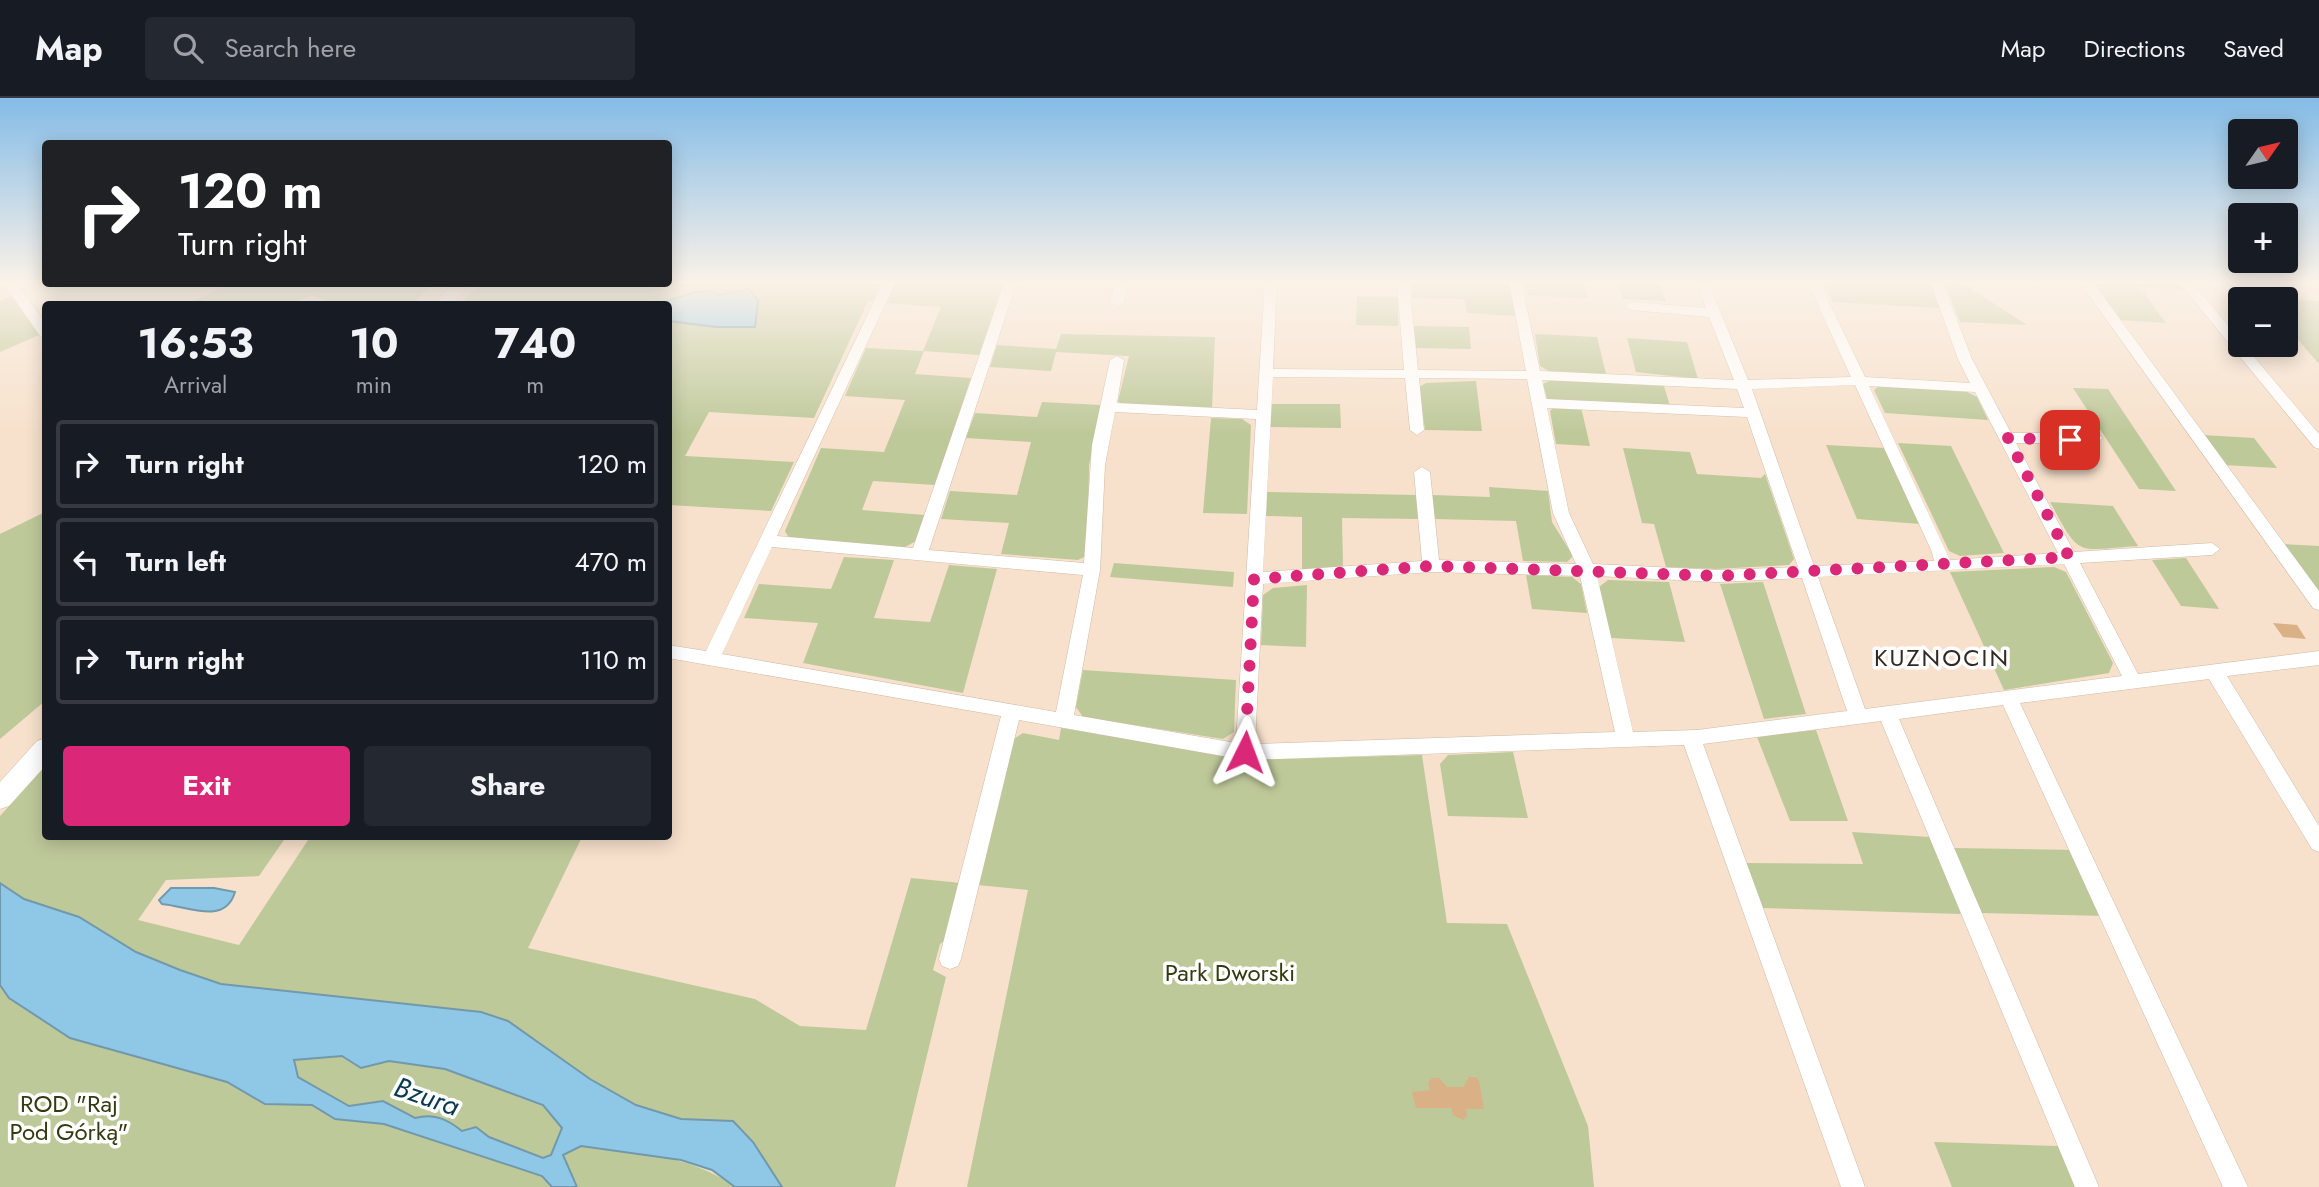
<!DOCTYPE html>
<html lang="en">
<head>
<meta charset="utf-8">
<style>
	:root { --surface:#171b24; --page:#242831; --text:#f1f3f6; --muted:#9ea1a6; --line:#363941; --accent:#db2777 }
	body { margin:0; font-family:Jost,sans-serif; background:var(--page); color:var(--text); height:100vh; display:flex; flex-direction:column; font-size:26px; white-space:nowrap }
	* { box-sizing:border-box; margin:0 }
	p { font-size:23px; color:var(--muted) }
	.icon { flex:none; width:38px; height:38px; fill:none; stroke:currentColor; stroke-width:2; stroke-linecap:round; stroke-linejoin:round }
	.map { position:relative; flex:1; overflow:hidden }
	.side { position:absolute; left:42px; top:203px; width:630px; height:539px; display:flex; flex-direction:column; background:var(--surface); border-radius:7px; box-shadow:0 4px 18px #0003 }
	.side>* { flex:none }
	.banner { position:absolute; left:42px; top:42px; width:630px; height:147px; border-radius:7px; box-shadow:0 4px 18px #0003; background:#202124; color:#fff; overflow:hidden }
	.needle { width:46px; rotate:56deg }
	.controls { position:absolute; left:2228px; top:21px; display:grid; gap:14px }
	.controls a { display:grid; place-items:center; width:70px; height:70px; border-radius:7px; background:var(--surface); box-shadow:0 4px 18px #0003; font-size:35px }
	.pin { position:absolute; display:grid; place-items:center; width:60px; height:60px; color:#fff; margin:-30px; border-radius:14px; box-shadow:0 4px 10px #0006 }
	.me { position:absolute; width:77px; margin:-38px; rotate:3deg; stroke-linejoin:round; filter:drop-shadow(0 0 5px #0008) }
	.turn { display:flex; align-items:center; gap:24px; height:147px; padding:0 21px; font-size:32px }
	.turn .icon { width:91px; height:91px; stroke-width:2.5 }
	.turn b { display:block; font-size:49px; line-height:60px }
	.eta { display:flex; justify-content:space-evenly; align-items:center; height:119px; text-align:center }
	.eta b { font-size:42px; font-weight:700; line-height:49px }
	.primary-button { display:flex; gap:14px; margin-top:auto; padding:14px 21px }
	.primary-button a { flex:1; height:80px; border-radius:7px; background:var(--accent); color:#fff; font-size:28px; font-weight:700; line-height:80px; text-align:center }
	.primary-button a+a { background:var(--page); color:var(--text) }
	ul { padding:0; list-style:none }
	li { display:flex; align-items:center; gap:21px; height:88px; margin:0 14px 10px; padding:0 7px; border:4px solid var(--line); border-radius:7px }
	li div { flex:1 }
	li b { display:block; font-size:26px }
	li em { font-style:normal }
	header { display:flex; align-items:center; gap:42px; box-sizing:border-box; height:98px; padding:0 35px; background:var(--surface); border-bottom:2px solid var(--line) }
	header strong { font-size:33px }
	nav { display:flex; gap:38px; margin-inline-start:auto; font-size:24px }
	.search { width:490px; height:63px; background:var(--page); display:flex; align-items:center; gap:18px; box-sizing:border-box; padding:0 24px; border-radius:7px; color:var(--muted); font-size:26px }
	.map>svg:first-child { display:block }
	.green { fill:#bec99a }
	.water { fill:#8ec8e6; stroke:#7299ab; stroke-width:2; fill-rule:evenodd }
	.building { fill:#dab187 }
	.lines { fill:none; stroke-linecap:round; stroke-linejoin:round }
	.minor-casing { stroke:#cfbaa5; stroke-width:1 }
	.major-casing { stroke:#cfbaa5; stroke-width:1 }
	.minor { fill:#fff; fill-rule:evenodd }
	.major { fill:#fff; fill-rule:evenodd }
	.route { stroke:#db2777; stroke-width:12; stroke-dasharray:0 21.6 }
	.labels { text-anchor:middle; stroke-width:7; stroke-linejoin:round; paint-order:stroke }
	.quarter-label { font-size:24px; letter-spacing:2px; fill:#322a22; stroke:#fff }
	.near-park-label { font-size:24px; fill:#343b12; stroke:#fff }
	.near-water-label { font-size:28px; font-style:italic; fill:#073a4f; stroke:#fff }
</style>
</head>
<body>
<header>
<strong>Map</strong>
<div class="search"><svg class="icon" aria-label="search" viewBox="0 0 24 24"><circle cx="10" cy="10" r="6"/><path d="M15 15l6 6"/></svg>Search here</div>
<nav><a>Map</a><a>Directions</a><a>Saved</a></nav>
</header>
<div class="map">
<svg width="2319" height="1089" viewBox="0 0 2319 1089">
	<rect width="100%" height="100%" fill="#f7e1cc"/>
	<!-- green -->
	<path class="green" d="M669,183H882L873,203H868L814,320L709,314L685,358L794,364L771,413L669,407L668,206H461L480,186H668Z
		M896,183H1004L979,257L924,253L915,276L971,280L935,387L873,383L862,412L925,417L916,443L905,449L789,440L785,433L821,350L884,354L905,302L845,298L866,250L923,253L941,209L886,205Z
		M1412,183H1511L1517,218L1467,215L1464,201L1412,200Z
		M1525,183H1583L1587,200L1527,197Z
		M1617,183H1659L1666,203L1623,201Z
		M1823,183H1933L1937,189L1932,190L1940,210L1833,204Z
		M1944,183H1959L2027,227L1960,224Z
		M2090,183H2177L2184,192L2140,189L2166,225L2119,222Z
		M232,186H432L413,206H330L313,197L292,206H186Z
		M11,198L39,237L0,254V203Z
		M1357,198L1398,199V228L1356,227Z
		M2261,200L2319,203V266L2286,228V201Z
		M1413,228L1469,229L1471,251L1415,250Z
		M1061,236L1215,239L1212,310L1122,307L1118,303L1129,258L1056,254L1051,273L990,269L997,247L1056,251Z
		M1535,236L1597,239L1606,276L1549,273L1540,268Z
		M1627,240L1687,244L1698,281L1636,274Z
		M1551,282L1664,288L1670,308L1547,301L1543,286Z
		M1476,283L1482,333L1425,332L1419,289L1426,285Z
		M1879,288L1967,294L1977,299L1988,322L1885,315L1874,292Z
		M2073,290L2108,291L2176,393L2139,391Z
		M1042,304L1101,307L1089,367L1088,457L1078,462L1001,456L1009,425L941,421L950,393L1017,397L1031,344L966,340L975,315L1037,319Z
		M1270,306H1340L1341,330L1269,329Z
		M1555,308L1581,309L1590,348L1556,346L1550,313Z
		M1211,320L1242,321L1251,327L1247,416L1203,415Z
		M2202,337L2254,340L2277,370L2224,367Z
		M1898,345L1951,348L2004,455L1960,458L1949,453Z
		M1826,347L1885,350L1920,426L1857,421Z
		M1623,350L1690,354L1697,376L1761,380L1765,376L1794,461L1789,467L1716,471L1666,469L1654,426L1642,425Z
		M1489,389L1548,393L1552,424L1573,458L1567,464L1523,463L1516,423L1434,421L1432,397L1490,399Z
		M1267,394L1416,397L1418,421L1342,420L1343,469L1302,472V419L1266,418Z
		M2050,404L2113,408L2138,448C2075,452 2081,461 2050,404Z
		M45,414V603L0,641V436Z
		M2281,446L2319,448V492H2315Z
		M844,459L894,462L874,520L930,524L949,467L997,471L963,595L803,565L818,525L744,520L759,486L831,491Z
		M2186,460L2219,511L2181,508L2152,462Z
		M1114,465L1234,474L1233,489L1110,479Z
		M2054,469L2066,474L2113,565L2109,575L2004,592L1950,474Z
		M1526,477L1572,479L1581,486L1587,515L1532,511Z
		M1608,482L1669,484L1685,544L1611,540L1599,489Z
		M1763,484L1806,616L1764,621L1720,486Z
		M1307,487L1306,549L1261,547L1263,497L1273,490Z
		M1083,572L1236,582L1234,634L1223,641L1083,619L1076,609Z
		M1061,630L1237,659L1238,662L1422,657L1447,825L1507,826L1588,1028L1594,1089H967L1028,792L978,787L1012,642L1023,635L1059,642Z
		M1816,632L1848,723H1790L1757,639Z
		M1513,654L1528,720L1448,718L1440,666L1448,657Z
		M45,668L46,738L286,739L259,778L166,782L138,822L239,847L310,739H582L528,850L755,901L800,928L866,932L911,780L961,785L946,842L940,846L933,872L946,879L895,1089H782L733,1023L681,1021L636,1007L590,981L536,942L481,914L221,886L180,872L136,854L79,819L24,801L0,785V718Z
		M1852,734L1930,739L1961,816L1763,810L1746,765L1863,766Z
		M1953,750L2075,752L2105,818L1982,815Z
		M0,887L9,900L70,940L227,984L265,1006L312,1007L335,1021L384,1026L542,1078L552,1089H0Z
		M342,958L361,970L389,963L445,971L543,1007L562,1030L551,1058L543,1061L489,1039L476,1029L462,1033C447,1021 434,1015 415,1020L383,1003L349,1008L298,980L294,962Z
		M1934,1044L2058,1048L2075,1089H1952Z
		M581,1048C636,1056 688,1055 735,1089H577L563,1056Z"/>
	<!-- water -->
	<path class="water" d="M749,191L758,203L755,229H716L669,223L668,206H659L695,194L710,193L719,197Z
		M0,785L24,801L79,819L136,854L180,872L221,886L481,914L508,923L590,981L636,1007L681,1021L733,1023L753,1044L782,1089H735L712,1072L681,1062L581,1048L563,1057L577,1089H552L542,1078L384,1026L335,1021L312,1007L265,1006L227,984L70,940L9,900L0,887ZM342,958L361,970L389,963L445,971L543,1007L562,1030L551,1057L543,1060L489,1039L476,1029L462,1033C447,1021 434,1015 415,1020L383,1003L349,1008L298,979L294,962Z
		M171,790H214L235,794C225,828 187,808 162,806L159,802Z"/>
	<!-- building -->
	<path class="building" d="M2273,525L2297,527L2306,541L2283,539Z
		M1469,979H1476L1479,983L1484,1011H1466L1467,1018L1463,1022L1453,1017L1451,1010H1416L1412,994L1430,992L1428,984L1432,980H1439L1447,989H1463Z"/>
	<g class="lines">
		<defs>
			<path id="minor" d="M2,183H15L46,226V240L41,239Z
				M884,183H896L777,438L913,450L1005,183H1017L929,452L1084,465L1092,347L1110,262L1117,258L1124,262L1117,305L1257,312L1265,183H1277L1273,271L1404,272L1397,183H1409L1418,272L1526,273L1509,183H1521L1540,273L1734,282L1709,219L1632,212L1625,208L1632,204L1706,210L1696,183H1708L1748,282L1851,279L1807,183H1819L1865,279L1970,285L1958,261L1930,183H1942L1972,261L2011,335H2096L2103,340L2096,345H2016L2074,454L2212,445L2220,451L2212,457L2080,465L2138,576L2319,553V567L2227,578L2319,728V754L2312,751L2209,581L2020,605L2248,1089H2223L2003,607L1899,621L2099,1089H2075L1881,623L1703,646L1865,1089H1841L1684,647L1245,662L1019,622L961,861L958,868L950,871L942,868L939,861L1001,618L668,560V547L706,553ZM1273,279L1405,280L1410,332L1417,337L1424,332L1419,280L1527,281L1553,415L1576,466L1439,462L1430,374L1422,369L1414,374L1422,463L1263,474ZM1542,282L1737,291L1744,310L1546,301ZM1855,287L1932,454L1934,463L1814,468L1752,291ZM1869,288L1975,294L2058,455L1950,462ZM1547,310L1747,319L1798,469L1718,472L1593,466L1569,415ZM1115,314L1256,321L1236,645L1074,617L1100,472L1105,367ZM772,449L1083,477L1056,614L722,556ZM2064,466L2122,578L1865,611L1818,479ZM1431,474L1580,478L1615,634L1255,646L1263,486ZM1597,478L1718,484L1802,480L1847,613L1697,632L1633,634Z
				M1116,183H1128L1124,204L1117,208L1110,204Z
				M2079,183H2092L2319,493V512L2313,510Z
				M2178,183H2191L2240,242V247H2244L2319,336V351L2314,349Z"/>
			<path id="major" d="M452,186H469L452,206H435Z
				M46,640V667L9,708L0,711V684L37,643Z"/>
		</defs>
		<!-- minor casing -->
		<use href="#minor" class="minor-casing"/>
		<!-- major casing -->
		<use href="#major" class="major-casing"/>
		<!-- minor -->
		<use href="#minor" class="minor"/>
		<!-- major -->
		<use href="#major" class="major"/>
	</g>
	<!-- sky -->
	<linearGradient id="sky" x2="0" y2="1"><stop stop-color="#84bce7"/><stop offset="0.55" stop-color="#fbf2e8"/><stop offset="1" stop-color="#fbf2e8" stop-opacity="0"/></linearGradient>
	<rect width="2319" height="335" fill="url(#sky)"/>
	<g class="lines">
		<!-- route -->
		<path class="route" d="M1245,654L1254,481L1431,468L1718,478L2069,459L2008,340L2070,342"/>
	</g>
	<g class="labels">
		<!-- quarter labels -->
		<g class="quarter-label">
			<text x="1942" y="568">KUZNOCIN</text>
		</g>
		<!-- near-park labels -->
		<g class="near-park-label">
			<text x="1230" y="883">Park Dworski</text>
			<text x="69" y="1014">ROD "Raj<tspan x="69" dy="28">Pod Górką"</tspan></text>
		</g>
		<!-- near-water labels -->
		<g class="near-water-label">
			<text transform="translate(427 998) rotate(19)" y="10">Bzura</text>
		</g>
	</g>
</svg>
<div class="controls">
<a><svg class="needle" viewBox="-14 -14 28 28"><path d="M0-13l5 13h-10z" fill="#e53935"/><path d="M0 13l5-13h-10z" fill="#9ea1a6"/></svg></a>
<a>+</a>
<a>−</a>
</div>
<div class="pin" style="left:2070px;top:342px;background:#d93025"><svg class="icon" aria-label="arrive" viewBox="0 0 24 24"><path d="M6 21V4h12l-3 4 3 4H6"/></svg></div>
<svg class="me" style="left:1245px;top:654px" viewBox="-20 -20 40 40"><path d="M0-17L14 15 0 8-14 15z" fill="#db2777" stroke="#fff" stroke-width="4"/></svg>
<div class="banner">
<div class="turn"><svg class="icon" aria-label="right" viewBox="0 0 24 24"><path d="M7 20v-9h11M14 6l5 5-5 5"/></svg><div><b>120 m</b>Turn right</div></div>
</div>
<section class="side">
<div class="eta">
<div><b>16:53</b><p>Arrival</p></div>
<div><b>10</b><p>min</p></div>
<div><b>740</b><p>m</p></div>
</div>
<ul>
<li><svg class="icon" aria-label="right" viewBox="0 0 24 24"><path d="M7 20v-9h11M14 6l5 5-5 5"/></svg><div><b>Turn right</b></div><em>120 m</em></li>
<li><svg class="icon" aria-label="left" viewBox="0 0 24 24"><path d="M17 20v-9H6M10 6l-5 5 5 5"/></svg><div><b>Turn left</b></div><em>470 m</em></li>
<li><svg class="icon" aria-label="right" viewBox="0 0 24 24"><path d="M7 20v-9h11M14 6l5 5-5 5"/></svg><div><b>Turn right</b></div><em>110 m</em></li>
</ul>
<div class="primary-button"><a>Exit</a><a>Share</a></div>
</section>
</div>
</body>
</html>
